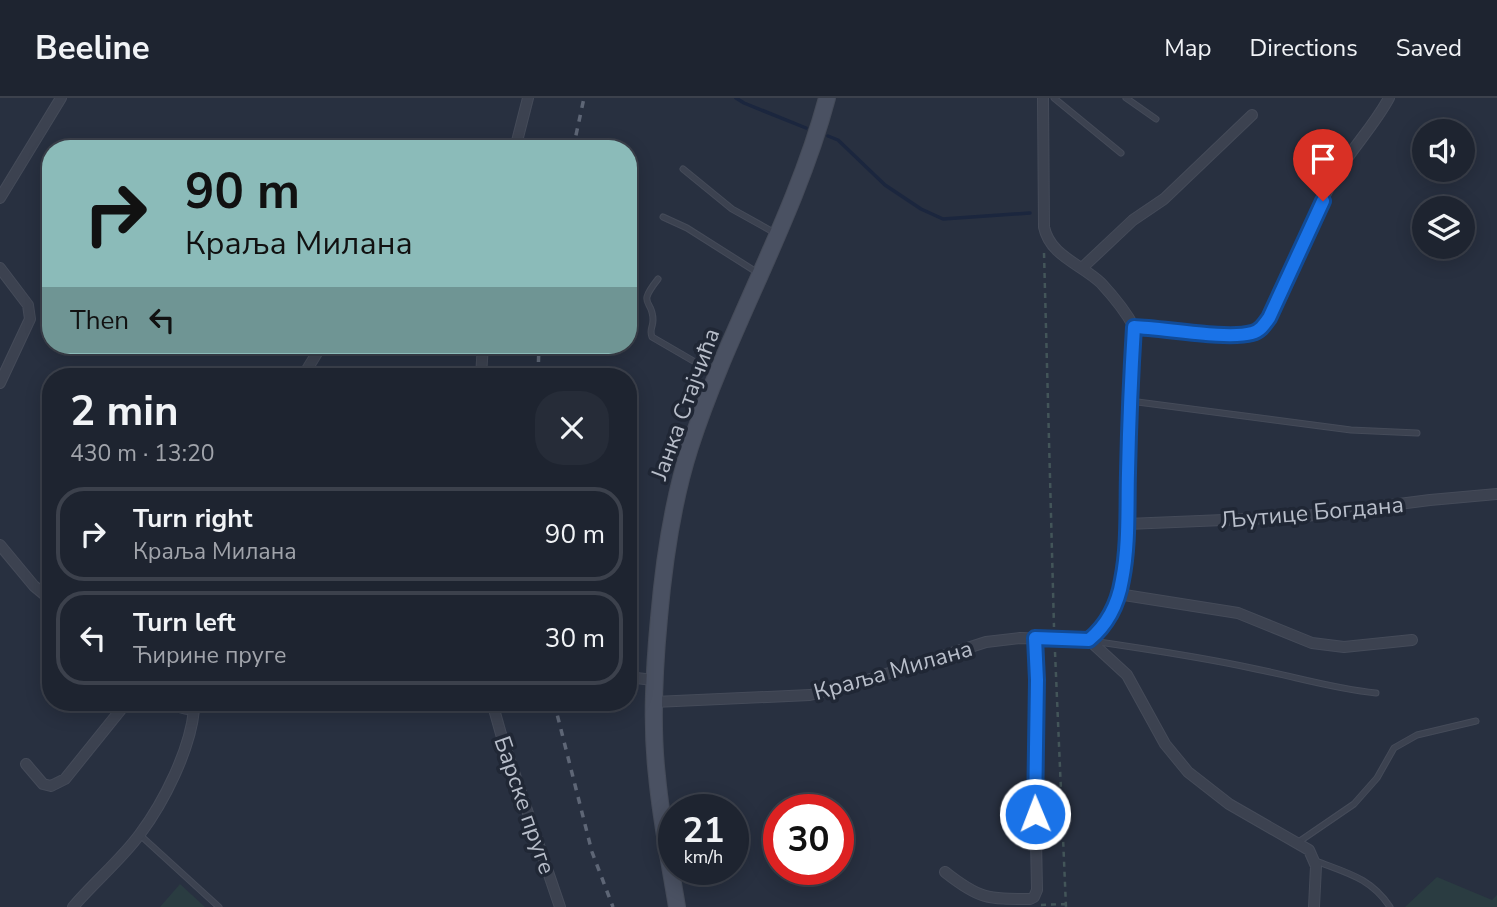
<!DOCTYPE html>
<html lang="en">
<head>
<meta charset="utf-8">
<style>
	:root { --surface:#1e2430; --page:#262c38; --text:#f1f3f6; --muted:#a1a4ab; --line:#3c414c }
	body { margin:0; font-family:"Nunito Sans",sans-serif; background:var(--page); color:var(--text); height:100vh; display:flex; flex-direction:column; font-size:26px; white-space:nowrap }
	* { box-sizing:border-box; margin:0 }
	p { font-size:23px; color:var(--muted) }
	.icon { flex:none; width:38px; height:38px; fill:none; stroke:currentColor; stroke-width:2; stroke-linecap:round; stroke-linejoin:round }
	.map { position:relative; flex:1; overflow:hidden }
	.details { position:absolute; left:42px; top:270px; width:595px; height:343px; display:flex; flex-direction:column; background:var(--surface); border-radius:28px; box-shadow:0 4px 18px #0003,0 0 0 2px var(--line) }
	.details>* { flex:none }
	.guide { position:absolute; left:42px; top:42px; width:595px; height:214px; border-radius:28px; box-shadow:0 4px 18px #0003,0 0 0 2px var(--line); background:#8bbbb9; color:#111; overflow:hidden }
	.fabs { position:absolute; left:1412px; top:21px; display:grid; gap:14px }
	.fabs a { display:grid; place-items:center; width:63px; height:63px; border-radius:50%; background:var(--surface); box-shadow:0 4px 18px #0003,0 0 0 2px var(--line); font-size:35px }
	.speed { position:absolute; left:658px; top:696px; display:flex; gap:14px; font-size:35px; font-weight:700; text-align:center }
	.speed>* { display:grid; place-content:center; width:91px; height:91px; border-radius:50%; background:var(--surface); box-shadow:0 4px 18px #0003,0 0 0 2px var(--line); line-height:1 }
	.speed small { font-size:18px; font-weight:400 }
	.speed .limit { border:10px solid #d22; background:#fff; color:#111 }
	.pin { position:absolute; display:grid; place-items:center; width:60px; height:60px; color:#fff; margin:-72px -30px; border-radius:50% 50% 50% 0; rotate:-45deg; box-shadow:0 0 7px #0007 }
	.pin .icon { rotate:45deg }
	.me { position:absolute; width:77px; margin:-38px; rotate:359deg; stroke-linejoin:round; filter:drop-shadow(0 0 5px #0008) }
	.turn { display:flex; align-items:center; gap:24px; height:147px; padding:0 28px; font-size:32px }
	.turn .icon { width:91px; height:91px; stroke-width:2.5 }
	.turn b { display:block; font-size:49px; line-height:60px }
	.then { display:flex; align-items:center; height:66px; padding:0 28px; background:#0003; gap:14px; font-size:26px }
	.round { display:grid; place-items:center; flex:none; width:74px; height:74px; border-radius:28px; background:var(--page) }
	.overview { display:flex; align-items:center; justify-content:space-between; height:119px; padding:0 28px }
	h1 { font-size:42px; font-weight:700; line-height:52px }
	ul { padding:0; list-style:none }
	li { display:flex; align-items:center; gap:21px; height:94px; margin:0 14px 10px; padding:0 14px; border:4px solid var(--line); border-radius:28px }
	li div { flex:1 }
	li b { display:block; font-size:26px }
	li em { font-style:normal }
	header { display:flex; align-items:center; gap:42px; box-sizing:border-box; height:98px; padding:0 35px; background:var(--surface); border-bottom:2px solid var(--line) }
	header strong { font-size:33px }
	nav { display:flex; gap:38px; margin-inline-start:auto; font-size:24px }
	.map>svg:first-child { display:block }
	.green { fill:#2a3c41 }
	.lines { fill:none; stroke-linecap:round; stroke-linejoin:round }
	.stream { stroke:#1b263e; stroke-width:3.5 }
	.lane-casing { stroke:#454b59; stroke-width:7 }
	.street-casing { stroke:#454b59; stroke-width:12 }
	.secondary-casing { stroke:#454b59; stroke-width:18 }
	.path { stroke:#435559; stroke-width:2.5; stroke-dasharray:5 5; stroke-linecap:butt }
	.lane { stroke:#3c4250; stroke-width:5 }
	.street { stroke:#3c4250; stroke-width:10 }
	.secondary { stroke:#4a5162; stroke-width:16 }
	.rail { stroke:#5e6676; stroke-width:3.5; stroke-dasharray:7 7; stroke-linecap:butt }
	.route-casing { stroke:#114b97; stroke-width:18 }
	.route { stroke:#1a73e8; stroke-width:12 }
	.labels { text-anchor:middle; stroke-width:7; stroke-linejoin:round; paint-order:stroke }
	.street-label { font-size:23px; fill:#b8beca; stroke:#202735 }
</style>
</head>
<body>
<header>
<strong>Beeline</strong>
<nav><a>Map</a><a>Directions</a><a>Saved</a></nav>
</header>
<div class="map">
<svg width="1497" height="809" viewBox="0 0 1497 809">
	<rect width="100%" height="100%" fill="#283040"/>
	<!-- green -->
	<path class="green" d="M1437,779L1492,802L1497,797V809H1405Z
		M180,786L205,809H160Z"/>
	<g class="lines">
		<!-- stream -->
		<path class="stream" d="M736,0L744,5L806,30
			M828,38L838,42L885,87L921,111L943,121L1030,115"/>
		<defs>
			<path id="lane" d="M1054,0L1121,55
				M1126,0L1156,21
				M683,71L732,111L775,135
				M663,119L687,130L758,175
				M658,181C636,209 653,200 653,222C653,230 649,231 652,239L714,275
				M1130,303L1351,332L1417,335
				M1092,543C1147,551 1202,559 1256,571C1296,579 1335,591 1376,595
				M140,737L219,809
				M1297,745L1354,706L1377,680L1394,650L1417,637L1476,623
				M1316,763C1347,775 1371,780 1390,809"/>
			<path id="street" d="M1043,0L1044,129C1050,158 1081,166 1101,185C1113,198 1126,214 1134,229C1132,276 1129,322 1128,369C1127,406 1130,446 1122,482C1118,506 1107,527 1089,542
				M515,51L528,0
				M0,100L61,0
				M0,170L28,207L30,221L0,285
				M1082,170L1133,122L1164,101L1252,17
				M1134,229C1164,230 1227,242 1252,235C1260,233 1264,227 1268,220C1289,175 1308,128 1332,84C1348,54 1373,30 1389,0
				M303,278L317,255
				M481,278L483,247
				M1127,426L1298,419L1430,402L1497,396
				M0,447L34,488L51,502
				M1118,496L1238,515L1312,545L1344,549L1412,542
				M1089,542L1127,577L1165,646L1188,674L1229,706L1309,752L1316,768L1314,809
				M628,579L653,582
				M168,604C188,614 190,613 211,604
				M492,604L501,636L560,809
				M654,604L810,597L849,588L986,544L1020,540L1089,542
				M26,666L43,686L51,688L65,681L127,604
				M945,774C979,801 987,801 1030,801L1034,799L1037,792L1035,690L1037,582L1035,540
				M73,809C94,784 121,762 140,736C164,704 190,652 194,612"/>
			<path id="secondary" d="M677,809C670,766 661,722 657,678C651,626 654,573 659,520C664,462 672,405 690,349C728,231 795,120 827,0"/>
		</defs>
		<!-- lane casing -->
		<use href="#lane" class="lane-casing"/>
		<!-- street casing -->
		<use href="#street" class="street-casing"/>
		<!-- secondary casing -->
		<use href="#secondary" class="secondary-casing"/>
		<!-- path -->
		<path class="path" d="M1044,155L1054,529
			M1055,554L1066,809
			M1041,807L1065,806"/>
		<!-- lane -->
		<use href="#lane" class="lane"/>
		<!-- street -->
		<use href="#street" class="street"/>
		<!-- secondary -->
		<use href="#secondary" class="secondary"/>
		<!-- rail -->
		<path class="rail" d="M573,51L584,0
			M538,278L539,247
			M554,604L592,754L613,809"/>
	</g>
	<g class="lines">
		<defs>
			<path id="route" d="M1035,716L1037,582L1035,540L1089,542C1107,527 1118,506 1122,482C1129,447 1127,410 1128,375C1129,326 1131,277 1134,229C1164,230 1227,242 1252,235C1260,233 1264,227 1269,220L1323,103"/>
		</defs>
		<!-- route casing -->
		<use href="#route" class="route-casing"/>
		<!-- route -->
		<use href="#route" class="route"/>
	</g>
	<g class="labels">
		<!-- street labels -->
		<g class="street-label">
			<text transform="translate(685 306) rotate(-70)" y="8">Јанка Стајчића</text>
			<text transform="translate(1312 414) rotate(-5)" y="8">Љутице Богдана</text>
			<text transform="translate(893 572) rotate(-16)" y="8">Краља Милана</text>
			<text transform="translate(525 707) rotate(71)" y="8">Барске пруге</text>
		</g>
	</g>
</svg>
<div class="fabs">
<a><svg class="icon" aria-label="sound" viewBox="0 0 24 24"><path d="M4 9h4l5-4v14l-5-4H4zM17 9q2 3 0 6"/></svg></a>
<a><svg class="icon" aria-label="layers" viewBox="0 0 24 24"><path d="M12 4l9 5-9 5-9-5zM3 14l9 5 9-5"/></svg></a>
</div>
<div class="speed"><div>21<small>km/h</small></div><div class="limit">30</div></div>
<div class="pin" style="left:1323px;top:103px;background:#d93025"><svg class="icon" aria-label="arrive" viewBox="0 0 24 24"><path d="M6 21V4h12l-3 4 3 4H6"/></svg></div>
<svg class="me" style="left:1035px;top:716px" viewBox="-20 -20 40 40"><circle r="17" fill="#1a73e8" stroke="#fff" stroke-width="3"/><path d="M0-11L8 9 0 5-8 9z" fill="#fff"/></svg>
<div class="guide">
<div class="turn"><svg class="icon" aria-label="right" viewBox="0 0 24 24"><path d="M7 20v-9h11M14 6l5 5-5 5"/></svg><div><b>90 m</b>Краља Милана</div></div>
<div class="then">Then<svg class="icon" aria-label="left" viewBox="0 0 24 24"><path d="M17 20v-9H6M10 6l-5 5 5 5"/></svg></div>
</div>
<section class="details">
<div class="overview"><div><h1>2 min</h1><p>430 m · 13:20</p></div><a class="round"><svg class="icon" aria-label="close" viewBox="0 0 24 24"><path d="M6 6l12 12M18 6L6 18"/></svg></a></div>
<ul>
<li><svg class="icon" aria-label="right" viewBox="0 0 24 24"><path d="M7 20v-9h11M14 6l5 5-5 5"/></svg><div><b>Turn right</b><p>Краља Милана</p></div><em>90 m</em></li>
<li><svg class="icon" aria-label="left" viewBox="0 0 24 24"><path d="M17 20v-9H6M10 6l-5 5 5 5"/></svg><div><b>Turn left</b><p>Ћирине пруге</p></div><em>30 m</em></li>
</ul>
</section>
</div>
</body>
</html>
